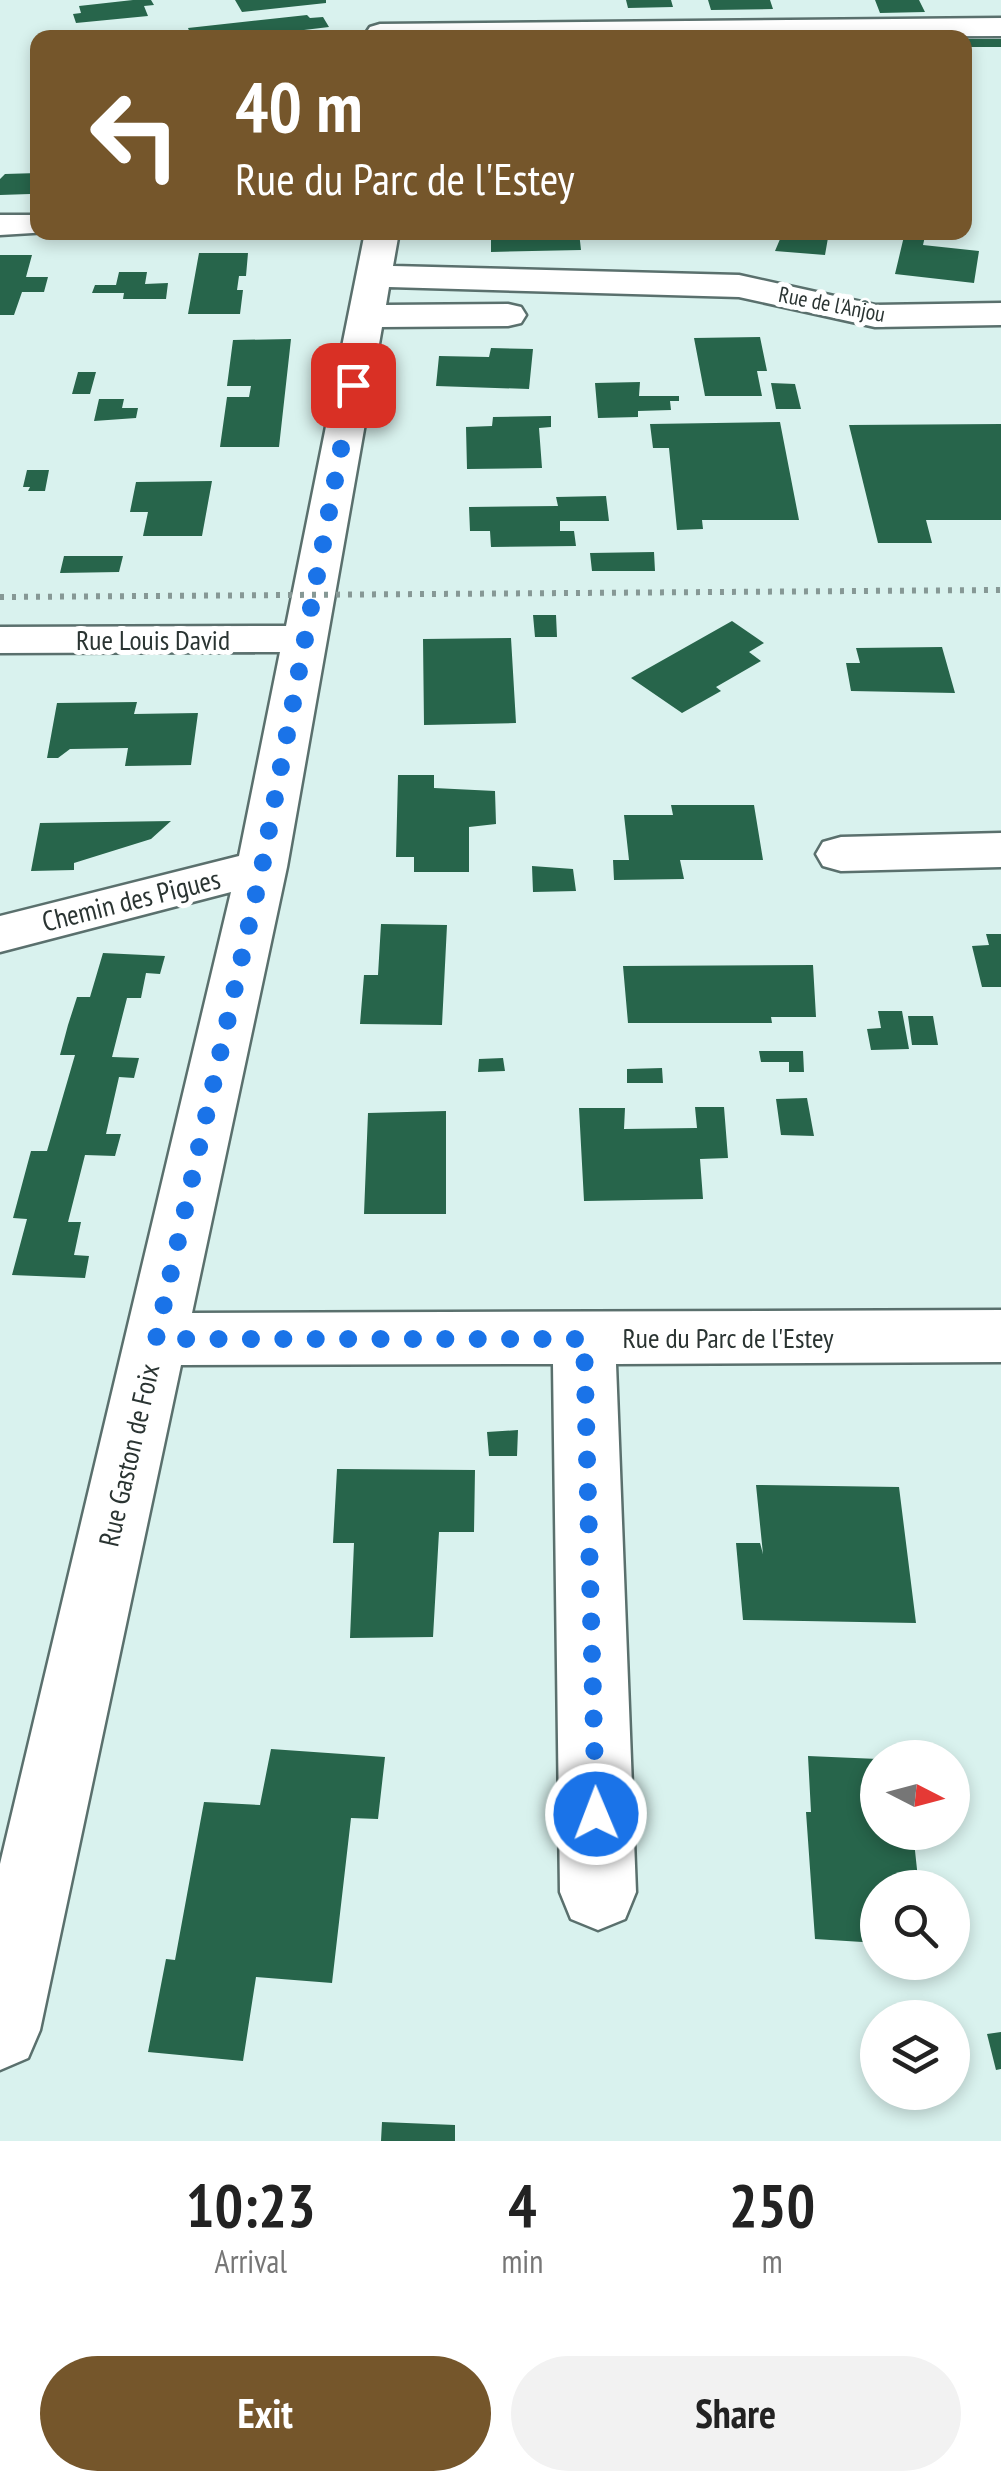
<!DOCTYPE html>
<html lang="en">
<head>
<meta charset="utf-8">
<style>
	:root { --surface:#fff; --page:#f2f2f2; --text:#222; --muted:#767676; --accent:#75562b }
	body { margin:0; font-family:"PT Sans Narrow",sans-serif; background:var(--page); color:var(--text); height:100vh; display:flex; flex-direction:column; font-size:38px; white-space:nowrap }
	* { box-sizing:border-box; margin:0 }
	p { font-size:32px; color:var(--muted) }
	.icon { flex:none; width:55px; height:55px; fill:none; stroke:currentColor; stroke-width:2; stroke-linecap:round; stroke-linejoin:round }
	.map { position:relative; height:2141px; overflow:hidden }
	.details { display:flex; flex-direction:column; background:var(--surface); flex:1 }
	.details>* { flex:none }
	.guide { position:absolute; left:30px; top:30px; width:942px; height:210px; border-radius:20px; box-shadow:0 5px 15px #0003; background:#75562b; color:#fff; overflow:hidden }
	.needle { width:65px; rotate:96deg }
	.tools { position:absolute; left:860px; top:1740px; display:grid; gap:20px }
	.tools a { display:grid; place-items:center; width:110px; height:110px; border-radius:50%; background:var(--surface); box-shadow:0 5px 15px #0003; font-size:50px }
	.pin { position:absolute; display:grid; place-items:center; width:85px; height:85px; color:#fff; margin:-42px; border-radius:20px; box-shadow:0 5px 15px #0006 }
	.me { position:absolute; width:110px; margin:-55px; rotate:359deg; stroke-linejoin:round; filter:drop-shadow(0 0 8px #0008) }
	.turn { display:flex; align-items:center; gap:35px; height:210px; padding:0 40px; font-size:45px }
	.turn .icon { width:130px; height:130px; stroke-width:2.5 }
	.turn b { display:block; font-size:70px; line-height:85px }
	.eta { display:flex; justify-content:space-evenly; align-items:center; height:170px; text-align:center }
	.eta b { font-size:60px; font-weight:800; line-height:70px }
	.primary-button { display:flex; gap:20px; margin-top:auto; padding:20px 40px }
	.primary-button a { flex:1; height:115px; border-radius:60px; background:var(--accent); color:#fff; font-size:40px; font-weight:800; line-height:115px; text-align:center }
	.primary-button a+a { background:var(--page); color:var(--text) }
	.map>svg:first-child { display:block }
	.building { fill:#27654b }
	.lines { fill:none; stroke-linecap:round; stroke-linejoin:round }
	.street-casing { stroke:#5a706d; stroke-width:5 }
	.street { fill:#fff; fill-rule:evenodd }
	.rail { stroke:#869895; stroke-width:6; stroke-dasharray:4 8; stroke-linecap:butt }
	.route { stroke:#1a73e8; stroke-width:18; stroke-dasharray:0 32.4 }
	.labels { text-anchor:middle; stroke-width:10; stroke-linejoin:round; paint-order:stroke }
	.far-street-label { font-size:22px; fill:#2a3432; stroke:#fff }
	.street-label { font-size:28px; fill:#2a3432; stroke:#fff }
</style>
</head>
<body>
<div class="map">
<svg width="1001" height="2141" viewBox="0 0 1001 2141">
	<rect width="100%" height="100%" fill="#d9f2ee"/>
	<!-- building -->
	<path class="building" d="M133,0H151L154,5L144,6L148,16L76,23L73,14L81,13L79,6Z
		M235,0H326V3L242,12Z
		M626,0H671L673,7L628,8Z
		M708,0H770L773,9L711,10Z
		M875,0H919L925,12L880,13Z
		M307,15L310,18L323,17L329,27L237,38H192L188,28Z
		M965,39H1001V47H965Z
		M38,173L30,194L0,195V179L5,174Z
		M471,232H579L581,250L491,252V240H472Z
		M655,232H710V238H655Z
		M783,232H829L825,255L775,251Z
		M905,232H926L923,245L979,251L974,283L895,274Z
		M199,253H248L246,276H239L237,290H243L240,314H188Z
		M0,255H32L26,277H48L44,292H22L14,315H0Z
		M119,272H147L145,284L168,283L166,299H123L124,293H92L95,285H116Z
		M760,337L767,371H757L762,396H705L694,338Z
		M291,339L279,447H220L227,397H249L251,386H227L233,340Z
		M491,348L533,349L529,389L436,386L439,356L489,357Z
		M78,372H96L90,394H72Z
		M640,382L639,396H679V401H670L671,410L638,411V417L598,418L595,383Z
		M771,383L795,384L801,409H776Z
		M99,399H124L122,408H138L136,418L94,421Z
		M551,416V427L539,428L542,468L467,469L466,427L492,426L493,417Z
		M780,422L799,520H702L703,529L677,530L669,448H653L650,424Z
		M1001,424V520H926L932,543H878L849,425Z
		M27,470H49L45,491H28L30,487H23Z
		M212,481L202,536H143L148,512H130L136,482Z
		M606,496L609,521H560V531H574L576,546L491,547L490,531H470L469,507L558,506L556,497Z
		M654,552L655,571H592L590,553Z
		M64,556H123L119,572L60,573Z
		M533,615H556L557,637H535Z
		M732,621L764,643L749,652L761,661L716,687L721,691L682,713L631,678Z
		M511,638L516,723L424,725L423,639Z
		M942,647L955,693L851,691L846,663H860L856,648Z
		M137,702L134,714L198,713L191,765L125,766L128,748L70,749L58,758H47L57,703Z
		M398,775H434V788L495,791L496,824L469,827V872H414V857H396Z
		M671,805H754L763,860H680L684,879L614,880L613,860H629L624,815H673Z
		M171,821L151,839L74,863V870L31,871L40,823Z
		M532,866L573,869L576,891L533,892Z
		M381,924L447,925L442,1025L360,1024L364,975H378Z
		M986,934H1001V987H982L972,946L989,945Z
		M103,953L165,956L160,974L146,973L141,998H127L112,1057L139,1058L134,1078L119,1077L106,1134H121L115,1156L85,1155L68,1222H81L74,1255L89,1256L85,1278L12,1275L27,1219L13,1218L31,1151H47L75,1055H60L68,1025L77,997H90Z
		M813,965L816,1017H771L772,1023H628L623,966Z
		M878,1011H902L909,1049L871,1050L867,1029L881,1028Z
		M908,1016H933L938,1045H912Z
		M759,1051H803L804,1072H789V1062H761Z
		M503,1058L505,1071L478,1072L479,1059Z
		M662,1068L663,1083H627V1069Z
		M807,1098L814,1136L781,1135L776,1099Z
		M695,1107H724L728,1158L700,1159L703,1199L584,1201L579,1108H625L624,1129L697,1128Z
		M446,1111V1214H364L368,1113Z
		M518,1430L517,1456H489L487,1432Z
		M337,1469L475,1470L474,1532H439L433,1637L350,1638L354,1543H333Z
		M756,1485L899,1487L916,1623L743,1620L736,1543H760L763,1554Z
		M271,1749L385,1757L378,1819L351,1818L332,1983L256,1977L243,2061L148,2052L166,1959L175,1960L204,1802L260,1805Z
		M808,1756L878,1759V1832H913L919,1888H878V1943L815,1939L806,1812H811Z
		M1001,2032V2069L996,2070L987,2034Z
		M382,2122L455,2125V2141H381Z"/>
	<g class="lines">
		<defs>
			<path id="street" d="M1001,18V36L369,38L366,33L370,27L380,24Z
				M0,215H38V232H49L0,235Z
				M365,232H399L393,266L739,275L875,305L1001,303V325L875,327L739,297L389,287L386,305L508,304L521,307L526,315L521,323L508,326L382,327L287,867L192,1313L1001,1310V1362L616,1364L636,1892L625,1919L598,1930L571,1919L560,1892L553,1364L181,1365L40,2030L28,2058L0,2070V1864L231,892L0,952V916L239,856L280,652L0,653V627L286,626Z
				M1001,833V867L841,871L823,866L816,854L823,842L841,837Z"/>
		</defs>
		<!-- street casing -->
		<use href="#street" class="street-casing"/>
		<!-- street -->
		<use href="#street" class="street"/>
		<!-- rail -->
		<path class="rail" d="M0,597L1001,590"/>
	</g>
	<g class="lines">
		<!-- route -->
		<path class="route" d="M353,385L262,867L156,1339H584L596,1814"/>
	</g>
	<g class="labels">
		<!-- far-street labels -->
		<g class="far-street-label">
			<text transform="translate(832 304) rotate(11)" y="8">Rue de l'Anjou</text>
		</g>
		<!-- street labels -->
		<g class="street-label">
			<text x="153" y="650">Rue Louis David</text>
			<text transform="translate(131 900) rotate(-14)" y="10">Chemin des Pigues</text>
			<text x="728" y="1348">Rue du Parc de l'Estey</text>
			<text transform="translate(129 1455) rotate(-77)" y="10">Rue Gaston de Foix</text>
		</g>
	</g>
</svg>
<div class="tools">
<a><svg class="needle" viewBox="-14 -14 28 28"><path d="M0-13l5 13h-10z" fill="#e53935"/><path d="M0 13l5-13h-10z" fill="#767676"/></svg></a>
<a><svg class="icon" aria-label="search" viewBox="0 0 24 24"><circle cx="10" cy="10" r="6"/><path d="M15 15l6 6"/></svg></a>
<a><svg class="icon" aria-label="layers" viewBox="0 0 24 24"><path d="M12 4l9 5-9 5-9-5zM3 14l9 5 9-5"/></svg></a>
</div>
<div class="pin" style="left:353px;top:385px;background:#d93025"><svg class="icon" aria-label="arrive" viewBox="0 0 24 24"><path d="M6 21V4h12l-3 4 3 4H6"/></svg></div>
<svg class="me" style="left:596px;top:1814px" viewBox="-20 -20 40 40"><circle r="17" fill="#1a73e8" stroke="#fff" stroke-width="3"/><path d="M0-11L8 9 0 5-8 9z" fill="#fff"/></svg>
<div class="guide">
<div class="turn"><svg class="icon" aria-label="left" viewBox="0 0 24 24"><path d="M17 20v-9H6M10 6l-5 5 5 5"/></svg><div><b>40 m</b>Rue du Parc de l'Estey</div></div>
</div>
</div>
<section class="details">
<div class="eta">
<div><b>10:23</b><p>Arrival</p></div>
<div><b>4</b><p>min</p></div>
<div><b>250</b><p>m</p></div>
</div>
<div class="primary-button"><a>Exit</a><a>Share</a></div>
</section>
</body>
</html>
